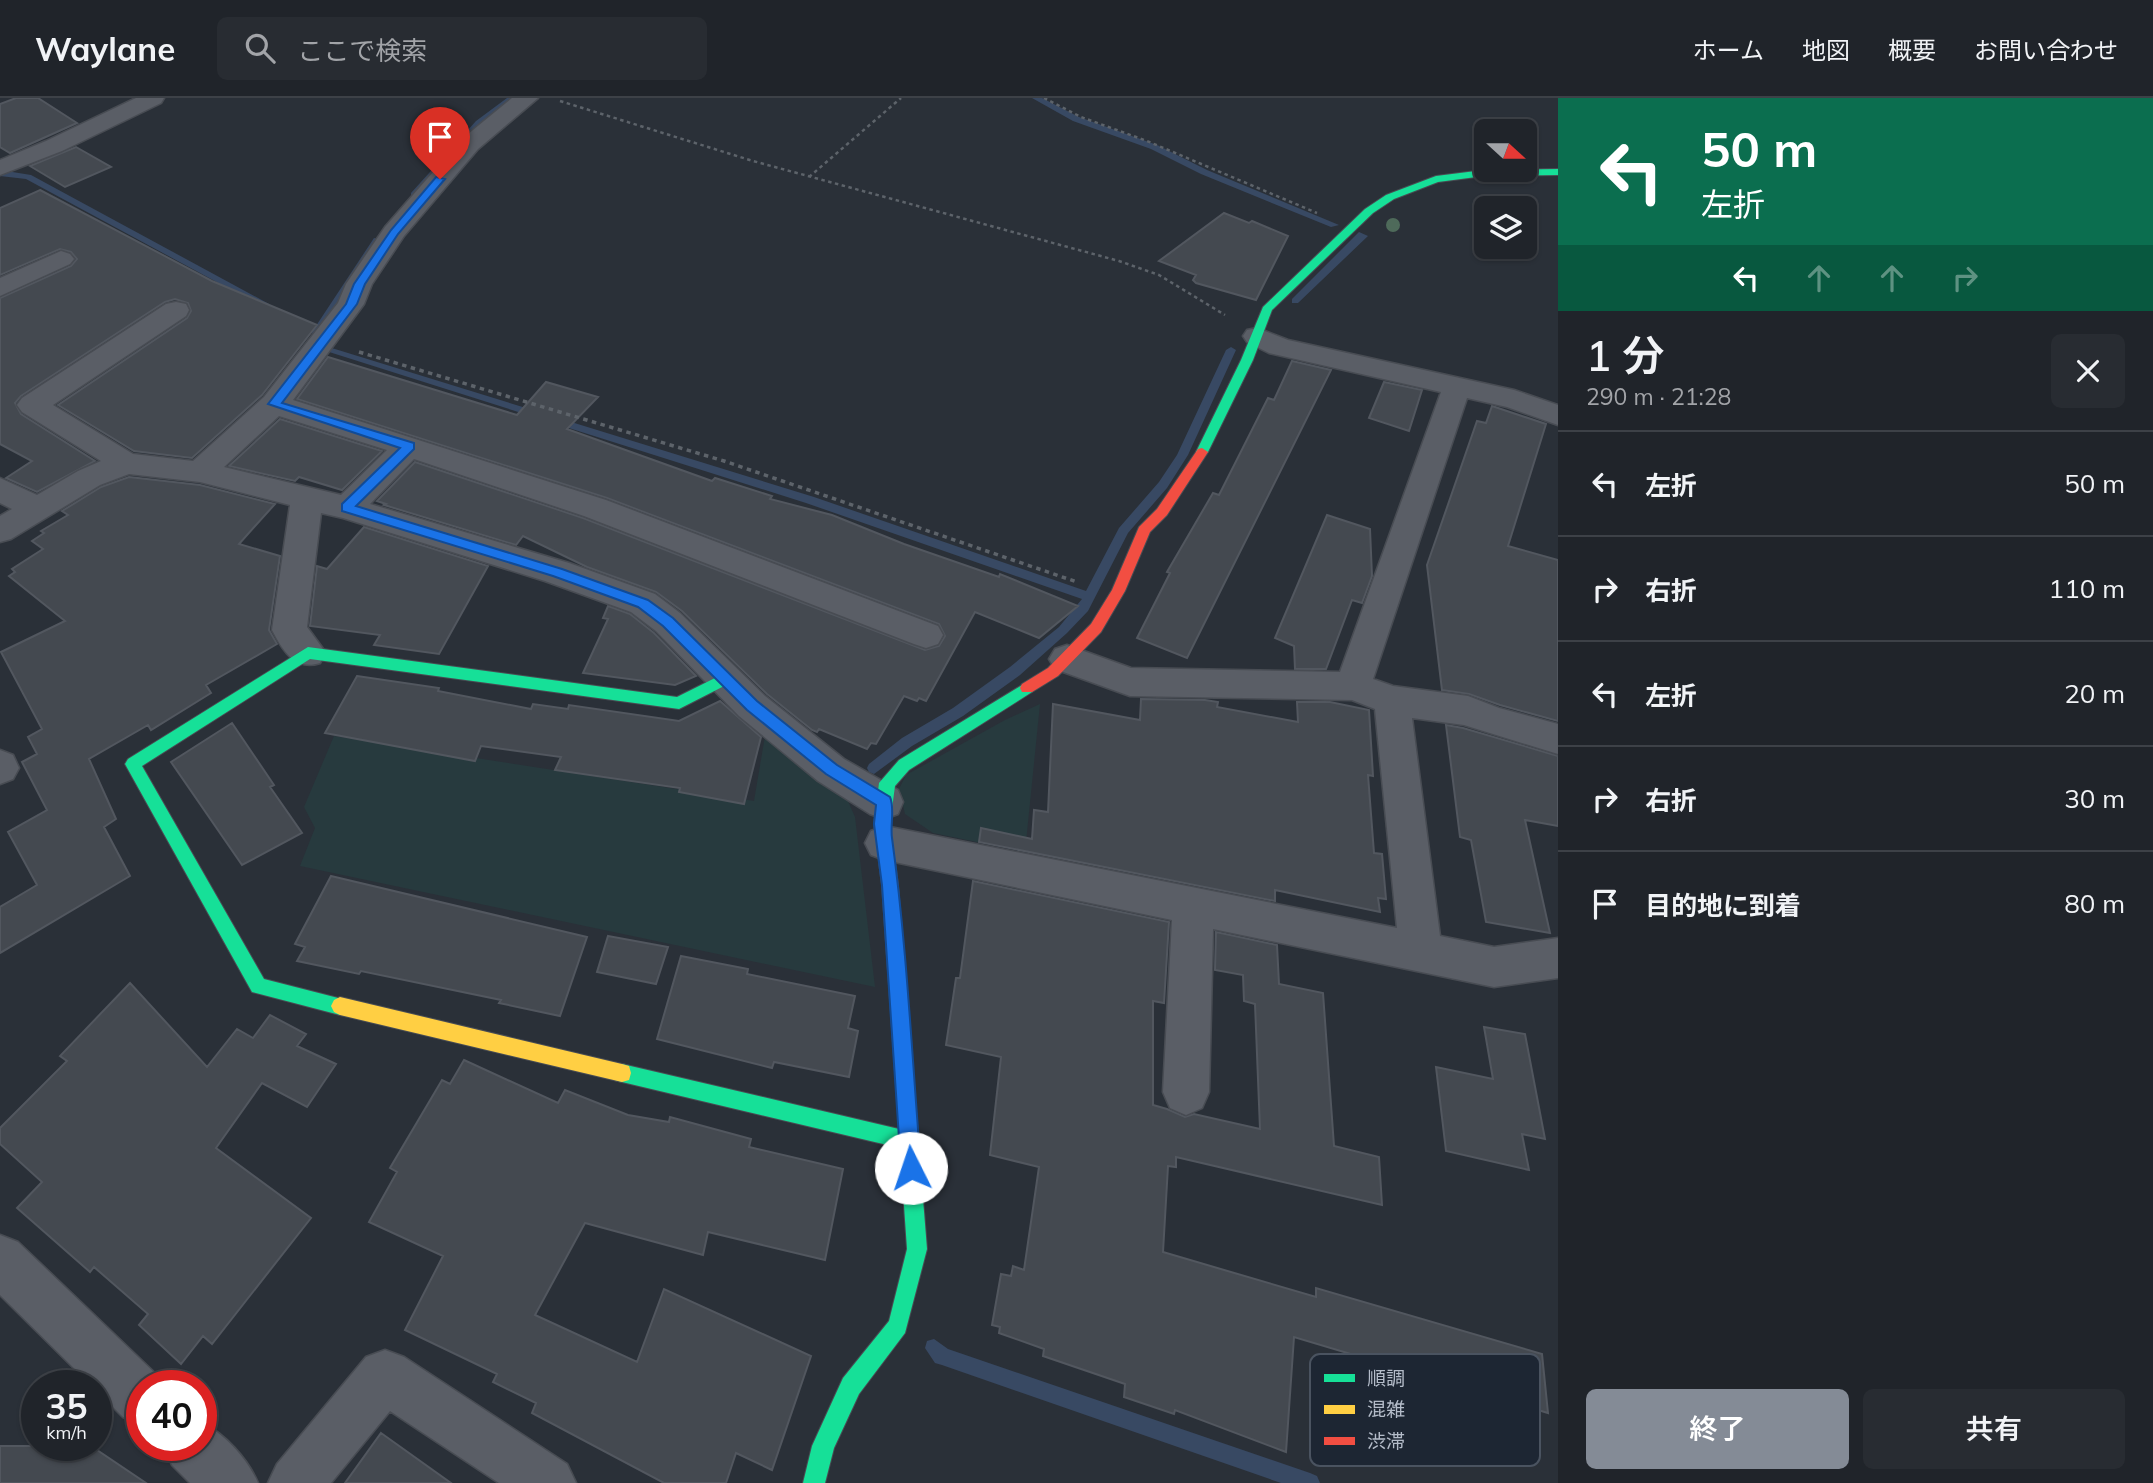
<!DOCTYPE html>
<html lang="ja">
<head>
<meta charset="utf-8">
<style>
	:root { --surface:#20242a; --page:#282c32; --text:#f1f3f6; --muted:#a2a4a8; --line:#3d4147; --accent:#848b96 }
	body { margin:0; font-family:Mulish,"Noto Sans JP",sans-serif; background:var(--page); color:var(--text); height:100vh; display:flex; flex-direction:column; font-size:26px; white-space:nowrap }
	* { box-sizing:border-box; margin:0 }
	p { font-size:23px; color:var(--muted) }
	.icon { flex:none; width:38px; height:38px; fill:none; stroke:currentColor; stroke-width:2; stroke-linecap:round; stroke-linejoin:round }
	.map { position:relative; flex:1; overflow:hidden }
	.details { display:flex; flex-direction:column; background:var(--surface); width:595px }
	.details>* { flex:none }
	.guide { background:#0b6e4f; color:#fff; overflow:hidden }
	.needle { width:46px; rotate:111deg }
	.buttons { position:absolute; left:1474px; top:21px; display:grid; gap:14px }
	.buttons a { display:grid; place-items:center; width:63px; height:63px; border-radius:10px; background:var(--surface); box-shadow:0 2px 5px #0004,0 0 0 2px var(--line); font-size:35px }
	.speed { position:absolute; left:21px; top:1272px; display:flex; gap:14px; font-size:35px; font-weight:700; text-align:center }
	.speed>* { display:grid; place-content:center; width:91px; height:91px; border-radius:50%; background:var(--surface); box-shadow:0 2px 5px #0004,0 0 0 2px var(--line); line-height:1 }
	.speed small { font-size:18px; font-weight:400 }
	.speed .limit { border:10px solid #d22; background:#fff; color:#111 }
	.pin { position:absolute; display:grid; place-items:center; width:60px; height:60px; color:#fff; margin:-72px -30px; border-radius:50% 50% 50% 0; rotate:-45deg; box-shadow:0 0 7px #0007 }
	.pin .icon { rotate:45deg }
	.me { position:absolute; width:77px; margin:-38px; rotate:356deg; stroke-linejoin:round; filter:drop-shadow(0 0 5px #0008) }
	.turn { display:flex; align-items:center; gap:24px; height:147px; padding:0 28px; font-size:32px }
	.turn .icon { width:91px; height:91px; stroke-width:2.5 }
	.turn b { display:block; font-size:49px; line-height:60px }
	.lanes { display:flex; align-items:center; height:66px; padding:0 28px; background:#0003; justify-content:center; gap:35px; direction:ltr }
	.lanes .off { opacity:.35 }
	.round { display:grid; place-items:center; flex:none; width:74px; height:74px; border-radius:10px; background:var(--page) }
	.overview { display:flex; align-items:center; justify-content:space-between; height:119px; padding:0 28px }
	h1 { font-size:42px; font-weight:600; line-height:52px }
	.primary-button { display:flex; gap:14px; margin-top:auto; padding:14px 28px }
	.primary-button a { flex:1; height:80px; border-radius:10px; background:var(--accent); color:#fff; font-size:28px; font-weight:600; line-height:80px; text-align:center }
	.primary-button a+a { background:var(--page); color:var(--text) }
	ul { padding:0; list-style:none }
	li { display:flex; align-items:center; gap:21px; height:105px; padding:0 28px; border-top:2px solid var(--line) }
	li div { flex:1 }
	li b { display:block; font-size:26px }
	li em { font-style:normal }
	header { display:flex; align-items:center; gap:42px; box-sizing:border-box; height:98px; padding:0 35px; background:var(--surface); border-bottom:2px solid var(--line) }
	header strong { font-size:33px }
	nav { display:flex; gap:38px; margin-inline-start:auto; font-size:24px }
	.search { width:490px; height:63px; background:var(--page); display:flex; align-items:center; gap:18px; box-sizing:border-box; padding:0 24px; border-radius:10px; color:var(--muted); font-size:26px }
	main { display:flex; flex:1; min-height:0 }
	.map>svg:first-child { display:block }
	.green { fill:#273a3e }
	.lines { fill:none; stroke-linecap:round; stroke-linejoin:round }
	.stream { fill:#384963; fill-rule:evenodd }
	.building { fill:#444950; stroke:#52575f; stroke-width:2 }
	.street-casing { stroke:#484c53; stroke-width:3 }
	.fast-casing { stroke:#484c53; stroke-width:2 }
	.slow-casing { stroke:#484c53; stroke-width:2 }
	.jam-casing { stroke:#484c53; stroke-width:2 }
	.path-far1 { stroke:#5d636a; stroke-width:2.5; stroke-dasharray:3.5 3.5; stroke-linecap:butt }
	.path { stroke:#5d636a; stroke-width:3.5; stroke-dasharray:4.5 4.5; stroke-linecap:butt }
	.street { fill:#5a5e66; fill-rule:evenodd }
	.fast { fill:#16e098; fill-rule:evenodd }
	.slow { fill:#ffcf43; fill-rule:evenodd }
	.jam { fill:#f24e42; fill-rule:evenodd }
	.tree { fill:#4e6a5a }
	.route { fill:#1a73e8; stroke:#114b97; stroke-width:2 }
	.key { fill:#1d2633; stroke:#4a5360; stroke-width:2 }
	.key-label { font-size:19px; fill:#b4bcc9 }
</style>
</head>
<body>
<header>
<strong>Waylane</strong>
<div class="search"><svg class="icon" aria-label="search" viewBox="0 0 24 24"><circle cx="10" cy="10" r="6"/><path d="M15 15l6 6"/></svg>ここで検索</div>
<nav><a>ホーム</a><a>地図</a><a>概要</a><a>お問い合わせ</a></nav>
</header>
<main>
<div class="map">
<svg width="1558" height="1385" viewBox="0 0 1558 1385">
	<rect width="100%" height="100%" fill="#2a3038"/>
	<!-- green -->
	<path class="green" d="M1040,606L1025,754L933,735L905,716L899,691L906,677L1005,622Z
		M766,632L844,694L855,719L875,889L300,768L315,730L304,709L334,638L754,703Z"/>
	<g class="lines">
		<!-- stream -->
		<path class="stream" d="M507,0H516L482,27L417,99H411V95L476,23Z
			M1032,0H1042L1079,19L1157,47L1207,72L1339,127L1331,129L1201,76L1151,51L1073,23Z
			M0,72L31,77L269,206L261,208L26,81L0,78Z
			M1359,134L1368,138L1298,205H1292V201Z
			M374,140L382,142L321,236H313L312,234Z
			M1231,249L1236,252L1188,357L1167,390L1128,435L1088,513L1067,535L1020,577L963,618L912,648L874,676L869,674L867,670L869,666L902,640L953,610L1010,569L1059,529L1082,501L806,405L326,253L331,250L335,251L814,399L1086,493L1119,430L1159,384L1177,357L1226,252Z
			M934,1241L948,1251L1310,1375L1317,1378L1320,1385H1281L942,1267L935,1265L925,1250L927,1243Z"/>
	</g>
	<!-- building -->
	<path class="building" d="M16,0H38L77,25L10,55L0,49V6Z
		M76,49L111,69L65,89L30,68Z
		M40,92L212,183L317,227L262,297L192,360L134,353L58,307L187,220L191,213L188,205L175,201L165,204L21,298L15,305L21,316L95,363L37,394L6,380L32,363L0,346V200L71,168L77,161L71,154L60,151L0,177V110Z
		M1224,115L1249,125L1252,123L1288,138L1256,202L1196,185L1193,182L1196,177L1159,163Z
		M328,259L517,317L546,284L598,299L567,331L712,383L715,380L772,398L770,401L832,417L904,446L999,479L1000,476L1078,508L1039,540L975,514L926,603L919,600L917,603L904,598L876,646L871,645L867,651L819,631L817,634L812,632L767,596L682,513L656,494L587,469L523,438L516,447L384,407L386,406L377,403L415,364L583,420L925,552L939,548L945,538L939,526L607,400L297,301Z
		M1292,263L1331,272L1187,560L1137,540L1170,475L1167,474L1213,395L1219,397L1268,300L1274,302Z
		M1384,284L1422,292L1409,333L1369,320Z
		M1492,308L1546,326L1508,448L1558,462V623L1500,607L1469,596L1442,592L1427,467L1477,323L1486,325Z
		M280,321L382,353L342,392L299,379L295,383L229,368Z
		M129,379L200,387L275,406L239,446L280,458L269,532L277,546L206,587L211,595L151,632L148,627L89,661L116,721L104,729L130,778L0,855V809L37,787L8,734L47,712L22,664L37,656L28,639L42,631L1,554L65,523L9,478L15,474L12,471L43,451L32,443L44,435L41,433L68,417L62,413L101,389Z
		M1327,417L1370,431L1372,478L1362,505L1352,502L1326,571H1295L1294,548L1275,540Z
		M364,429L488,468L439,556L374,547L380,537L310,528L317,468L327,471Z
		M608,508L630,516L654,535L696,578L675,587L583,575L608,521L603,520Z
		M357,578L439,590L438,593L531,611L533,606L568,611L569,607L679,623L720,603L761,639L744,706L679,694L680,690L555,672L561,659L481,648L475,663L325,635Z
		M1141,601L1205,602L1218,604L1217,609L1298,624L1297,604H1330L1369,612L1373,678L1368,677L1374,755L1382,756L1386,801L1378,800L1380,814L1275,792V803L979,744L981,730L1032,741L1034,712L1048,714L1053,606L1140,622Z
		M232,625L274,687L270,689L302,735L242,767L171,664Z
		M1446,627L1463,630L1558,658V728L1525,722L1550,835L1486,824L1471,742L1460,739Z
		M331,778L587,839L560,918L499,905L501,902L361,873L359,876L297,863L305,849L295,846Z
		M973,783L1169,824L1164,905L1153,903V1007L1167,1011L1185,1019L1194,1016L1260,1031L1255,906L1244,903L1243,877L1215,872L1216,834L1277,847L1279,886L1323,895L1334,1048L1379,1059L1382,1107L1176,1059V1069L1168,1068L1163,1154L1316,1199V1190L1542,1256L1548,1315L1294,1239L1286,1354L1175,1312L1174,1316L1124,1299L1125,1286L1043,1258L1044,1251L999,1235L1000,1229L992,1227L1001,1176L1011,1178L1013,1168L1024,1172L1039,1069L990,1057L1001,959L946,947L956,880H960Z
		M608,838L668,849L656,886L597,874Z
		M681,858L748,871L747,876L855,898L848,930L858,933L849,979L774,964L772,970L657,941Z
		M130,885L207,969L237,931L253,940L270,917L306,936L297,948L336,966L307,1009L262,985L216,1050L311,1120L212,1246L203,1238L181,1266L139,1227L148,1216L94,1169L90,1174L17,1110L42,1084L0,1046V1030L67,963L60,958Z
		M1484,929L1525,936L1545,1041L1522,1036L1529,1072L1446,1053L1436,969L1493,981Z
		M464,962L558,1005L565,992L628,1017L669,1024L670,1019L751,1041L749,1049L843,1071L825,1162L708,1134L703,1157L585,1125L535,1217L637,1264L664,1191L811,1258L772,1372L736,1355L726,1385H664L532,1315L536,1305L493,1284L497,1276L405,1232L443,1158L369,1124L397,1074L390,1070L442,982L450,986Z
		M381,1335L451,1385H345Z
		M0,1348H91L146,1385H0Z"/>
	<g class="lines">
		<defs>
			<path id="street" d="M136,0H164L161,5L62,53L0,77V62L46,43Z
				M512,0H538L478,51L404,138L372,186L364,206L293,302L606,402L938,528L943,537L938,546L926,550L914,546L584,418L414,361L370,406L569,465L655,496L680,515L765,598L844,661L898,692L903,704L898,716L884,721L870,716L818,683L739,618L656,533L631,514L545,483L343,420L321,415L307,529L326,555L320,565C295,573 283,553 272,532L290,407L200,384L129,376L100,387L11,441L0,444V418L12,411L0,405V380L37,397L78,373L101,363L22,314L17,307L22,300L166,206L176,204L186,206L189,212L186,218L53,307L133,356L193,363L264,299L338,205L346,186L385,129L462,41ZM279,318L387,352L341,397L224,369Z
				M61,153L70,156L74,161L70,166L0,198V180Z
				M1257,230L1288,242L1514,292L1558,307V327L1507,309L1467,300L1373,581L1393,588L1468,598L1499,610L1558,626V656L1464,627L1412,620L1440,838L1494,849L1558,840V880L1494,889L1213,831L1209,994L1202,1010L1186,1017L1170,1010L1163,994L1172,822L885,762L871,757L865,745L871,733L885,728L1397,830L1375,611L1352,602L1130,598L1055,571L1049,561L1055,551L1067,547L1131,570L1340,574L1441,294L1269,255L1247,244L1243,238L1247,232Z
				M0,652L13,657L19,670L13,681L0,686Z
				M0,1137L18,1144L161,1281L164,1288H142V1326L123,1319L96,1292V1288H92L0,1197Z
				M385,1252L404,1259L567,1366L576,1385H499L390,1313L331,1385H268L277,1366L366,1259Z
				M201,1325C225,1335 248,1362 258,1385H190L172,1367L164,1348H201Z"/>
			<path id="fast" d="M1558,71V77L1484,78L1438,84L1394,101L1373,115L1272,212L1253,262L1208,354L1202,358L1198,357L1196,354L1241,262L1263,209L1365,111L1386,97L1436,78L1484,72Z
				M308,549L677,599L725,575L732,581L730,585L679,611L310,561L142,668L264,881L346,902L349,908L346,914L340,917L252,894L125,666L128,661Z
				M1027,584L1034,590L1032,594L909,672L895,688L890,726L898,787L927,1151L905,1235L859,1296L834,1350L825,1385H803L812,1348L843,1280L889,1223L907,1151L900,1050L622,984L615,982L613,975L615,968L622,966L899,1031L882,787L874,726L879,685L899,662Z"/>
			<path id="slow" d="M340,899L622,966L629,968L631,975L629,982L622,984L340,917L334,914L331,908L334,902Z"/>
			<path id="jam" d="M1202,350L1208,354L1167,417L1150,434L1125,493L1101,534L1058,578L1032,594H1022L1020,590L1022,586L1048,570L1091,526L1112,492L1139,429L1157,411L1198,351Z"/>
		</defs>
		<!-- street casing -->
		<use href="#street" class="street-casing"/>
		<!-- fast casing -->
		<use href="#fast" class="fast-casing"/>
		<!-- slow casing -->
		<use href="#slow" class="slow-casing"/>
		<!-- jam casing -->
		<use href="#jam" class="jam-casing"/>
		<!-- path-far1 -->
		<path class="path-far1" d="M1044,0L1081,19L1147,43L1317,115
			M560,3L753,63L1119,163L1159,177L1225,217
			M809,79L901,0"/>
		<!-- path -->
		<path class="path" d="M359,254L724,363L1077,484"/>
		<!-- street -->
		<use href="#street" class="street"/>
		<!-- fast -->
		<use href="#fast" class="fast"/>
		<!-- slow -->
		<use href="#slow" class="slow"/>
		<!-- jam -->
		<use href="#jam" class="jam"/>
	</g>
	<!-- trees -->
	<circle class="tree" cx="1393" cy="127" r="7"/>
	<!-- route -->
	<path class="route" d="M436,79L445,81L398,136L365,186L357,206L282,305L414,345V351L356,408L562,471L648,502L673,520L757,603L837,667L890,699C895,710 890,728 892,740C907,849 912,960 921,1070L918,1077L911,1080L904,1077L901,1070L882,787L874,726L876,707L826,676L747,612L663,528L638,509L553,478L342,413V406L400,350L268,306L346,206L354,186L391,132Z"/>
	<!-- legend -->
	<rect x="1310" y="1256" width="230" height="112" rx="10" class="key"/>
	<rect x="1324" y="1276" width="31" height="8" fill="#16e098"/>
	<rect x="1324" y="1307" width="31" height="9" fill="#ffcf43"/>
	<rect x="1324" y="1339" width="31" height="8" fill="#f24e42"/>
	<g class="key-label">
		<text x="1367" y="1287">順調</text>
		<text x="1367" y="1318">混雑</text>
		<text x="1367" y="1350">渋滞</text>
	</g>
</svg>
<div class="buttons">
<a><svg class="needle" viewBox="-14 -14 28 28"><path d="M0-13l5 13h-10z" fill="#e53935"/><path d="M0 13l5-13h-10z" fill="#a2a4a8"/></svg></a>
<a><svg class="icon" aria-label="layers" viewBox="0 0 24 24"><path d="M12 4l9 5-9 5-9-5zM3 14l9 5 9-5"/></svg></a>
</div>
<div class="speed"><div>35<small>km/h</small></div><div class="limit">40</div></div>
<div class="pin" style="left:440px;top:81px;background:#d93025"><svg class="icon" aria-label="arrive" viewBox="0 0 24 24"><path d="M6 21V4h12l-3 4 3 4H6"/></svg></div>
<svg class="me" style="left:911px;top:1070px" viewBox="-20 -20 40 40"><circle r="19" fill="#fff"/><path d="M0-13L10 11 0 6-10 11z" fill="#1a73e8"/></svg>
</div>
<section class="details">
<div class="guide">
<div class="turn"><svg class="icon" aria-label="left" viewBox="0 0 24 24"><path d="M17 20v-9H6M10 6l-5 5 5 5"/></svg><div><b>50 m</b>左折</div></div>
<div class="lanes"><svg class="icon" aria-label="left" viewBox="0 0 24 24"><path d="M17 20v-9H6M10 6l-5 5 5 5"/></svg><svg class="icon off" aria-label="ahead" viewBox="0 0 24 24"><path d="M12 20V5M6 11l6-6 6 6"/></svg><svg class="icon off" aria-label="ahead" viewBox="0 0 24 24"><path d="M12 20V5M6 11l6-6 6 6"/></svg><svg class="icon off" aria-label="right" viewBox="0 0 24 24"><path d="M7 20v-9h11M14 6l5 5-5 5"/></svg></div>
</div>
<div class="overview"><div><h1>1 分</h1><p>290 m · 21:28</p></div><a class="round"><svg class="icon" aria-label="close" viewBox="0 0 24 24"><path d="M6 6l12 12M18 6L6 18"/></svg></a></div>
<ul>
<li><svg class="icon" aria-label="left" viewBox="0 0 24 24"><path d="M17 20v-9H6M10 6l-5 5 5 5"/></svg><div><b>左折</b></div><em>50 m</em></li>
<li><svg class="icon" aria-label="right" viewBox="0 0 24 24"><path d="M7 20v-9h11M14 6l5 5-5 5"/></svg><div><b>右折</b></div><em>110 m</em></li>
<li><svg class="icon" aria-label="left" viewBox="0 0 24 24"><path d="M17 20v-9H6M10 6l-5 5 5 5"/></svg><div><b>左折</b></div><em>20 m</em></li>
<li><svg class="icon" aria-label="right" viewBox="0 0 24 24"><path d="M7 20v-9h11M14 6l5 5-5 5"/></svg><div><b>右折</b></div><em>30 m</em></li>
<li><svg class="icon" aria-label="arrive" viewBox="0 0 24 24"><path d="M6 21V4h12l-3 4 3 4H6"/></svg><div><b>目的地に到着</b></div><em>80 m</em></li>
</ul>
<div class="primary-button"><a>終了</a><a>共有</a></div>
</section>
</main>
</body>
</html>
